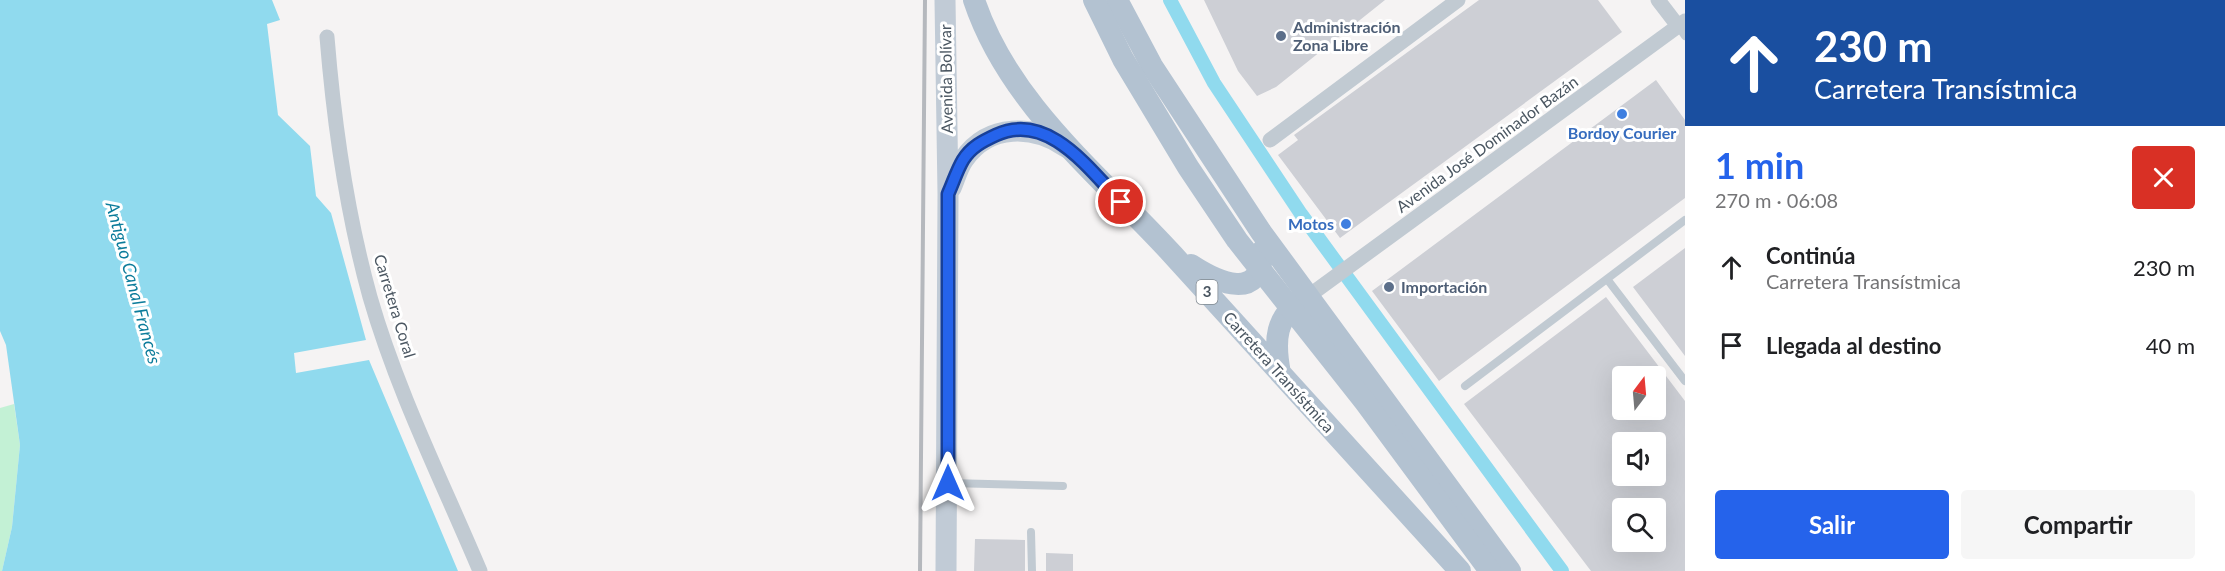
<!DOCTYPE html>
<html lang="es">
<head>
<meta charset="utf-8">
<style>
	:root { --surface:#fff; --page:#f6f6f6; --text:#202124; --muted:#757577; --accent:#2563eb }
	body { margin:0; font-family:Lato,sans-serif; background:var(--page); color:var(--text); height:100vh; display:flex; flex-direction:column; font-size:22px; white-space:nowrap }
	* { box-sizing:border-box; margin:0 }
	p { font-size:20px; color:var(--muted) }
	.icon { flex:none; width:33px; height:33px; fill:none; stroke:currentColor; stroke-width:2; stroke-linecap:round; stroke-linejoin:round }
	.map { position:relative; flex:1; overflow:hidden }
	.sheet { display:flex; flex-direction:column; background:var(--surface); width:540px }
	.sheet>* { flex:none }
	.top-card { background:#1a4fa0; color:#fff; overflow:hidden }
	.needle { width:39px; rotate:16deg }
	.buttons { position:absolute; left:1612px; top:366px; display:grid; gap:12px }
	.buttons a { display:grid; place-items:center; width:54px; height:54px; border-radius:6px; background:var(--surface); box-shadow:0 6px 24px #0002; font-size:30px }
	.pin { position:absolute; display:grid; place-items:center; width:51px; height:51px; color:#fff; margin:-26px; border:3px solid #fff; border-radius:50%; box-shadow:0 2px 6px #0007 }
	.me { position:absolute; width:66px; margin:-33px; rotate:0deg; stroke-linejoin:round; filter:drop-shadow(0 0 4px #0008) }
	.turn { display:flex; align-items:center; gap:21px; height:126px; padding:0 30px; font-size:27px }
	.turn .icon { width:78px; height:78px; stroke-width:2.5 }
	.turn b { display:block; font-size:42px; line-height:51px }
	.round { display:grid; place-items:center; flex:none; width:63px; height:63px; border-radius:6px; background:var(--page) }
	.head { display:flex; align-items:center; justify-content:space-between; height:102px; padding:0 30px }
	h1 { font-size:36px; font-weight:700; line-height:45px; color:var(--accent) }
	.cta { display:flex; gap:12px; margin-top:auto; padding:12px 30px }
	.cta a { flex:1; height:69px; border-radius:6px; background:var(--accent); color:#fff; font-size:24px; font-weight:700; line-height:69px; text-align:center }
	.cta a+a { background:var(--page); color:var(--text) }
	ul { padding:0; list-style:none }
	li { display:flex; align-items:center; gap:18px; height:78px; padding:0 30px }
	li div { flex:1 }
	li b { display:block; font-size:22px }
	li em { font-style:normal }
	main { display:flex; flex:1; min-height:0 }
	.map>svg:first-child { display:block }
	.green { fill:#c3f1d5 }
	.water { fill:#90daee }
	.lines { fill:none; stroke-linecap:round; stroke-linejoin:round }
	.canal { stroke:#90daee; stroke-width:14 }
	.building { fill:#cdcfd5; fill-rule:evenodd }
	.lane { stroke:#c1cad2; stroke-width:8 }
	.street { stroke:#c1cad2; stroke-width:15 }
	.secondary { stroke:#c1cbd6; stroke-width:21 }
	.primary { stroke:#b3c2d1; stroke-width:22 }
	.rail { stroke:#b5b8bd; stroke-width:4 }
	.primary-bridge { stroke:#b3c2d1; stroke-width:22 }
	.route-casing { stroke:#184099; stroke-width:15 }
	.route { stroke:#2563eb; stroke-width:10 }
	.service-dot { fill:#5c6f8a; stroke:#fff; stroke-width:2 }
	.shop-dot { fill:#3f7fe0; stroke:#fff; stroke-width:2 }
	.labels { text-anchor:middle; stroke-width:6; stroke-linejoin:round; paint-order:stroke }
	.shield { fill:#fff; stroke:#808990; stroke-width:1.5 }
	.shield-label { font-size:15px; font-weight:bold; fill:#4a5661 }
	.service-label { font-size:16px; font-weight:bold; fill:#4e5e75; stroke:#fff; text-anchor:start }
	.street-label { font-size:16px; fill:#4a5661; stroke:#fff }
	.shop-label { font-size:16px; font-weight:bold; fill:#366cbe; stroke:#fff }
	.water-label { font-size:18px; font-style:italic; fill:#0c7c9b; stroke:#fff }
</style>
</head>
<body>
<main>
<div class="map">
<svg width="1685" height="571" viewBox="0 0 1685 571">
	<rect width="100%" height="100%" fill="#f5f3f3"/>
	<!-- green -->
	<path class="green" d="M14,404L20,445L12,527L2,571H0V408Z"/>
	<!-- water -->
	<path class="water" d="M0,0H272L280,20L267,24L278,115L310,146L316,196L331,213L366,340L294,353L296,373L369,360L458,571H2L12,527L20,445L6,345L0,331Z"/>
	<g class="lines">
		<!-- canal -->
		<path class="canal" d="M1170,0L1214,83L1301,214L1562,571"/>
	</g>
	<!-- building -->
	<path class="building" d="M1204,0H1385L1276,87L1257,96L1238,71Z
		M1479,0H1598L1622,32L1340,238L1278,155L1298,140L1294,135Z
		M1656,80L1685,120V198L1439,381L1372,291Z
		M1685,248V356L1633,287Z
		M1606,297L1685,401V571H1591L1464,404ZM1623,376H1656V410H1623ZM1623,442H1656V476H1623ZM1623,508H1656V542H1623Z
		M975,539L1025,540V571H974Z
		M1046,553L1073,554V571H1046Z"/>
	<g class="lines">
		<!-- lane -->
		<path class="lane" d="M1678,26L1685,36
			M1607,279L1685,381
			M1465,386L1685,220
			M949,483L1063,486
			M1031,532L1032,571"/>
		<!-- street -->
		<path class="street" d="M1658,0L1678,26
			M327,37C334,124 347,214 370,297C397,391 442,481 480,571
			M1270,140L1458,0
			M1310,295L1685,21"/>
		<!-- secondary -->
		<path class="secondary" d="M945,0L948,194L946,571
			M951,188C955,179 958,167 964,159C989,123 1034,125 1066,147"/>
		<!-- primary -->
		<path class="primary" d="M974,0C1009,105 1101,176 1173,255C1269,360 1365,465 1460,571
			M1117,0L1152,66L1261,232L1510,571
			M1191,265C1217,282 1262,303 1262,251
			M1280,373C1274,342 1274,315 1306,298"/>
		<!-- rail -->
		<path class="rail" d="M920,571L925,0"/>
		<!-- primary-bridge -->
		<path class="primary-bridge" d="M1094,0L1123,59L1188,167L1237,240L1365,402L1490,571"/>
	</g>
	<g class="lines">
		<defs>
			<path id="route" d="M948,483V194C953,183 957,170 963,160C971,147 983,141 996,135C1048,111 1089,169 1121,202"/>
		</defs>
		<!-- route casing -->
		<use href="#route" class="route-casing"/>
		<!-- route -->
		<use href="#route" class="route"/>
	</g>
	<!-- markers -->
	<g class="service-dot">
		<circle cx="1281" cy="36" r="6"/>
		<circle cx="1389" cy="287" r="6"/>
	</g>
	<g class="shop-dot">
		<circle cx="1622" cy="114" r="6"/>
		<circle cx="1346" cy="224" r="6"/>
	</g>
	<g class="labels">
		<!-- shield labels -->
		<rect class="shield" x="1196.5" y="280" width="21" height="24" rx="4.5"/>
		<g class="shield-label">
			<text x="1207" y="297">3</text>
		</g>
		<!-- service labels -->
		<g class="service-label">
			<text x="1293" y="33">Administración<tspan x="1293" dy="18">Zona Libre</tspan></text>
			<text x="1401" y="293">Importación</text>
		</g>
		<!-- street labels -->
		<g class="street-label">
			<text transform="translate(946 79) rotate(-91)" y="6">Avenida Bolívar</text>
			<text transform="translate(1487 144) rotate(-36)" y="6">Avenida José Dominador Bazán</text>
			<text transform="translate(395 306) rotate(73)" y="6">Carretera Coral</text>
			<text transform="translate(1279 372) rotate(48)" y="6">Carretera Transístmica</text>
		</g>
		<!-- shop labels -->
		<g class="shop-label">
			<text x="1622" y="139">Bordoy Courier</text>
			<text x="1334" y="230" text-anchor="end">Motos</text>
		</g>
		<!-- water labels -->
		<g class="water-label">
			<text transform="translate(133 283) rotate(75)" y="6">Antiguo Canal Francés</text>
		</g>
	</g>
</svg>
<div class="buttons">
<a><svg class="needle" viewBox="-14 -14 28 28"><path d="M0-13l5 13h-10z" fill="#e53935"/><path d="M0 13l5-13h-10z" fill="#757577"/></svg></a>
<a><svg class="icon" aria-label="sound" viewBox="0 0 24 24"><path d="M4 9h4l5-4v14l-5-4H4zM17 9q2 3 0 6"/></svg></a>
<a><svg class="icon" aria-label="search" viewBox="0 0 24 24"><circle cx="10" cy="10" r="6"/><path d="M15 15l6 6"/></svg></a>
</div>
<div class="pin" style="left:1121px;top:202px;background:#d93025"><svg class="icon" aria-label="arrive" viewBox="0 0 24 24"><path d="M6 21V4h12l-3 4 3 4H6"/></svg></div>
<svg class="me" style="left:948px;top:483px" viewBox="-20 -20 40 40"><path d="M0-17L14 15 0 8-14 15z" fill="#2563eb" stroke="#fff" stroke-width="4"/></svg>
</div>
<section class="sheet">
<div class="top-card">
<div class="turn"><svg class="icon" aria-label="ahead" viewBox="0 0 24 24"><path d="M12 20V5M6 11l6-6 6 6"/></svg><div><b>230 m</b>Carretera Transístmica</div></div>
</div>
<div class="head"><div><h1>1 min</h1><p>270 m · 06:08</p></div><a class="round" style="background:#d93025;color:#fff"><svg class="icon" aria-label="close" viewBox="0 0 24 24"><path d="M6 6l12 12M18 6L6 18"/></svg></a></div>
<ul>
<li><svg class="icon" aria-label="ahead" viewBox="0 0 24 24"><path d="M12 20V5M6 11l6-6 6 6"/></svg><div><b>Continúa</b><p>Carretera Transístmica</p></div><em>230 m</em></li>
<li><svg class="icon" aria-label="arrive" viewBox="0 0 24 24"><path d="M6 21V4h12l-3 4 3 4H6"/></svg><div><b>Llegada al destino</b></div><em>40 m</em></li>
</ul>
<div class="cta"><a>Salir</a><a>Compartir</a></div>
</section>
</main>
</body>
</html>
